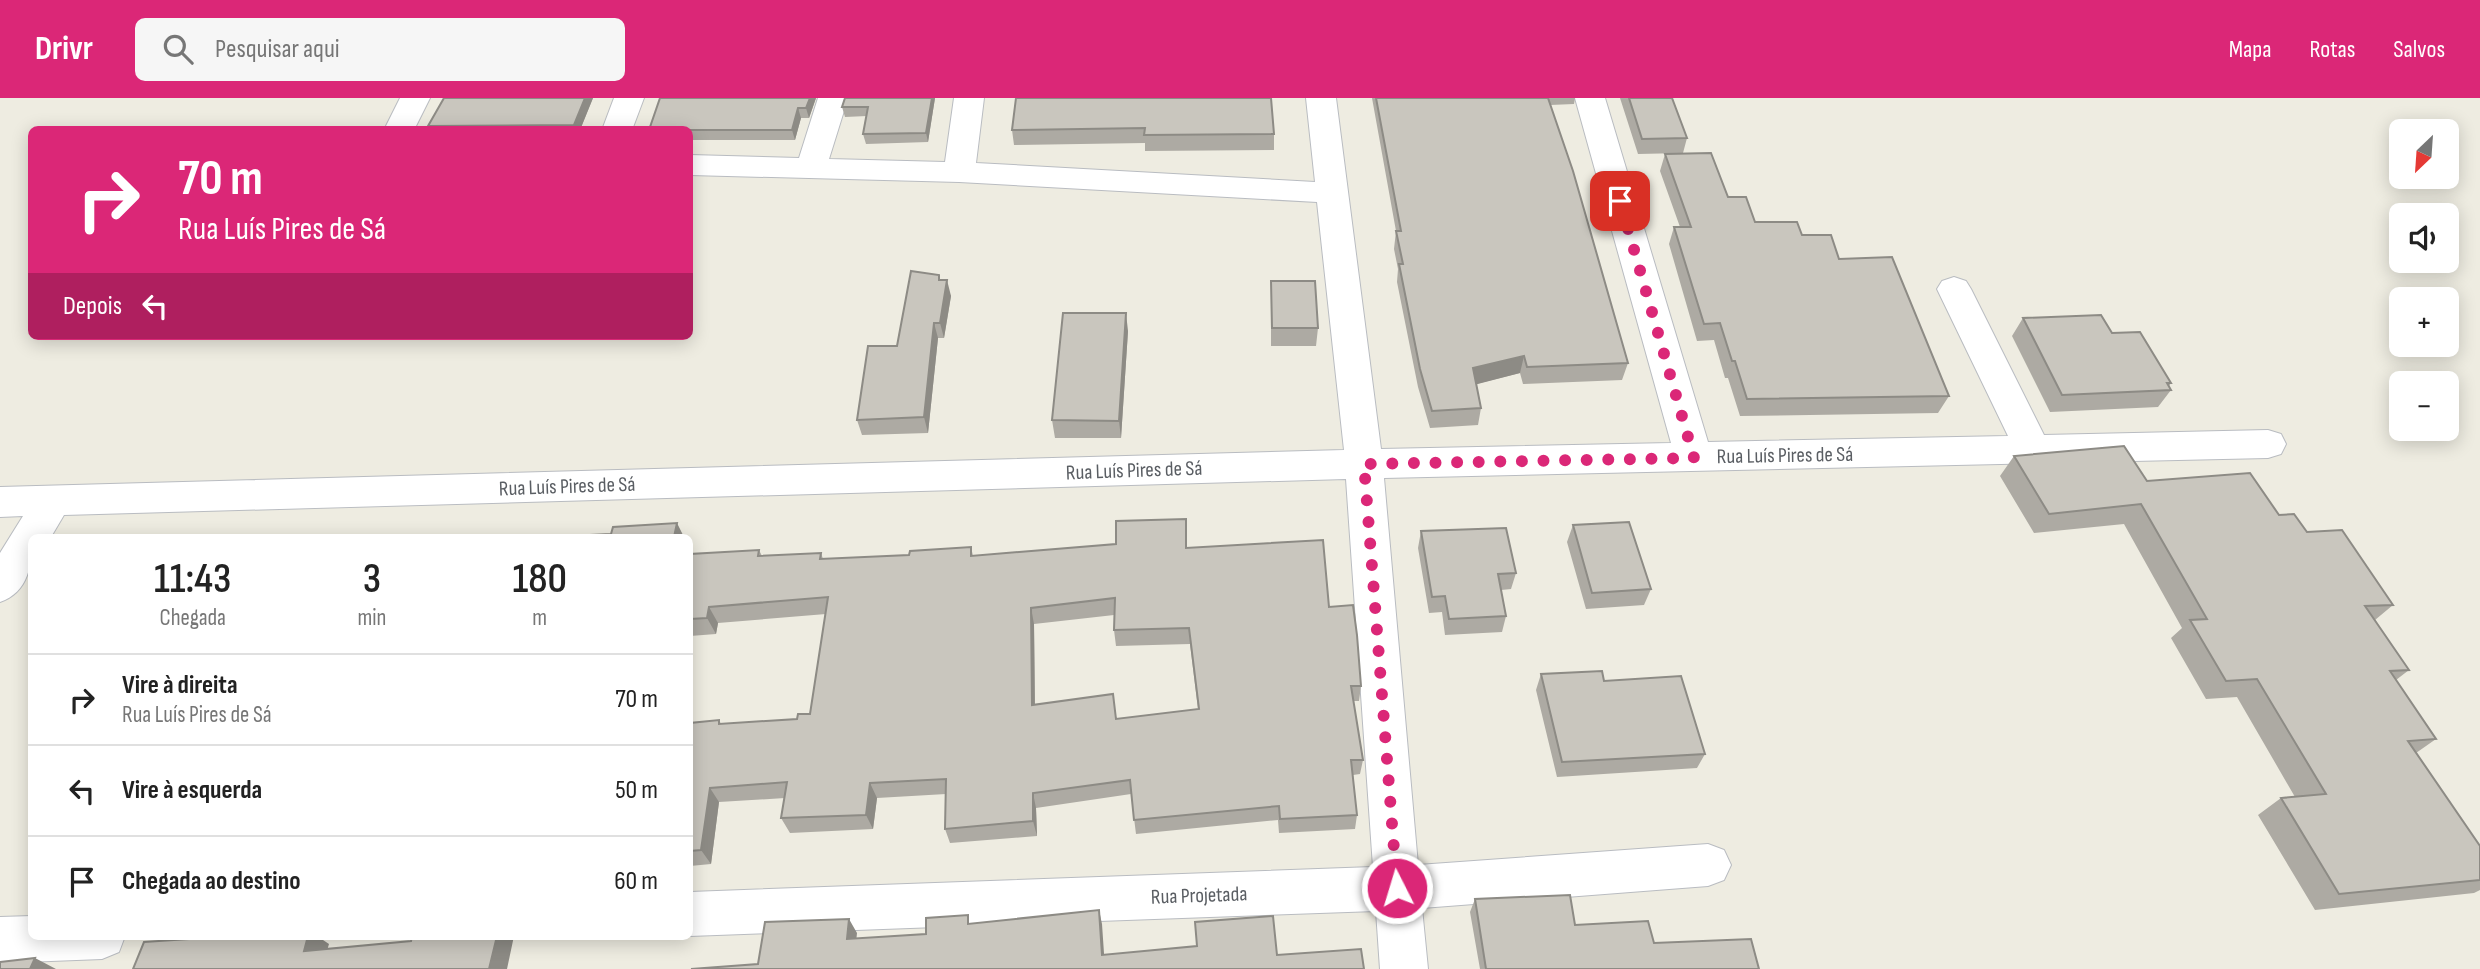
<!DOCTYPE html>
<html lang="pt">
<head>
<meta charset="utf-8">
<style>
	:root { --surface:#fff; --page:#f6f6f6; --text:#222; --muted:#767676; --line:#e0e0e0; --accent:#db2777 }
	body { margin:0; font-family:"Sofia Sans Condensed",sans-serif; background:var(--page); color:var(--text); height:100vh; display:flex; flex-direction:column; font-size:26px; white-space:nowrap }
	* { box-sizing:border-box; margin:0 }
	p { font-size:23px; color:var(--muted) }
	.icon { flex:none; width:38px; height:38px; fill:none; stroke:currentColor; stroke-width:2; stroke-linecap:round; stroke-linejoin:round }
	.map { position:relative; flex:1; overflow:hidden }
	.drawer { position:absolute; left:28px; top:436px; width:665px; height:406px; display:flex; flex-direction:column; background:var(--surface); border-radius:10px; box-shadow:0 4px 18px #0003 }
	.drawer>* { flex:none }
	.guide { position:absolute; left:28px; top:28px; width:665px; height:214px; border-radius:10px; box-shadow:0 4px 18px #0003; background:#db2777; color:#fff; overflow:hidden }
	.needle { width:46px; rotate:205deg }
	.buttons { position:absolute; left:2389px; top:21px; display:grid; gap:14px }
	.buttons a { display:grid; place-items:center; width:70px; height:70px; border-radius:10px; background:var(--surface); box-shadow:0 4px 18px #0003; font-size:35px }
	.pin { position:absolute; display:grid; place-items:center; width:60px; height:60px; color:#fff; margin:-30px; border-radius:14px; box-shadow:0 4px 10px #0006 }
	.me { position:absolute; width:77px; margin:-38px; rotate:355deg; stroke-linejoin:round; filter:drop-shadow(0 0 5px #0008) }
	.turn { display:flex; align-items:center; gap:24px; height:147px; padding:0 35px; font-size:32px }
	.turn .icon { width:91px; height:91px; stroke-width:2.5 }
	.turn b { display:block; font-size:49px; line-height:60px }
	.then { display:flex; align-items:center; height:66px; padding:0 35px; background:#0003; gap:14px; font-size:26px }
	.eta { display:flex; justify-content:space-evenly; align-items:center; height:119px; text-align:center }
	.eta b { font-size:42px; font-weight:600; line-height:49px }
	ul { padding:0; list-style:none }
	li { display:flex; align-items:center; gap:21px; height:91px; padding:0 35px; border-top:2px solid var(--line) }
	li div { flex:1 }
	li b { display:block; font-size:26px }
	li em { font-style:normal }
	header { display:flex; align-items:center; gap:42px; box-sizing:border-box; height:98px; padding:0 35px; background:var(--accent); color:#fff }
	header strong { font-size:33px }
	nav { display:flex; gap:38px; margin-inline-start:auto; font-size:24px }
	.search { width:490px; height:63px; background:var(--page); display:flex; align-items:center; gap:18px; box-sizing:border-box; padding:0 24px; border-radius:10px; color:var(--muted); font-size:26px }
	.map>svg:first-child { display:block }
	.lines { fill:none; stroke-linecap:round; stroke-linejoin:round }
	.minor-casing { stroke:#b9bcc1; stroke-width:2 }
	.minor { fill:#fff; fill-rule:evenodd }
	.wall { fill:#adaaa3; fill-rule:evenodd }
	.shaded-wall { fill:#8d8b85 }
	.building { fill:#c9c6be; stroke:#8d8b85; stroke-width:2; fill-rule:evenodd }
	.route { stroke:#db2777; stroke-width:12; stroke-dasharray:0 21.6 }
	.labels { text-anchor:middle; stroke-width:7; stroke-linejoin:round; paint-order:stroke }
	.street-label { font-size:21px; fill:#5a5e63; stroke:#fff }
</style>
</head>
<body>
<header>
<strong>Drivr</strong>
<div class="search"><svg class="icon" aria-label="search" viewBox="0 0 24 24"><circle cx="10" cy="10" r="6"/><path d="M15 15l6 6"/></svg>Pesquisar aqui</div>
<nav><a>Mapa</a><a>Rotas</a><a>Salvos</a></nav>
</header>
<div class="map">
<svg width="2480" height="871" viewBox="0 0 2480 871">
	<rect width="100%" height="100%" fill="#eeece1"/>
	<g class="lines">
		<defs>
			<path id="minor" d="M400,0H430L414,32H384Z
				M614,0H644L632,32H602Z
				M818,0H848L829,61L945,64L954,0H984L976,65L1315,84L1306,0H1336L1381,351L1671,345L1575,0H1605L1708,344L2008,338L1937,191L1942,183L1954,179L1966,183L1971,191L2044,337L2268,332L2281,336L2286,346L2281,356L2268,360L1384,380L1418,767L1708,746L1724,752L1731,767L1724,782L1708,788L1422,810L1428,871H1380L1376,813L690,838V794L1373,769L1346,381L64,417L51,439H32C32,466 29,494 0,504V455L23,418L0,419V389L1344,352L1317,104L959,84L690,77V57L799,60Z
				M32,818V838H125L119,854L102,861L0,865V819Z"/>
		</defs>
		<!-- minor casing -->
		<use href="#minor" class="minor-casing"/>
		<!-- minor -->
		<use href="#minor" class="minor"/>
	</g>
	<!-- wall -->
	<path class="wall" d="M444,0H593L580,32H430L428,28Z
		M660,0H816L809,20H801L795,42H690V32Z
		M935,0L928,44L866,46L863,36L867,18L845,19L842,9Z
		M1016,0L1274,36V52L1145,53V45L1014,47L1012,32Z
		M1372,0H1575L1574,6L1550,7L1628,265L1622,282L1523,286L1520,275L1476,286L1481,310L1478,327L1430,330L1418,289L1397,184L1398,171L1394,151L1396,133Z
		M1620,0H1672L1687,40L1683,55L1638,56Z
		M1665,56L1728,99L1755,124L1802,137L1839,161L1949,298L1938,315L1740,318L1728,280H1725L1714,242L1697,243L1669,146L1674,129H1680L1660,73Z
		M941,182L951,198L944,240H938L928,335L862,337L857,322L897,248Z
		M1271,183L1318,230L1316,248H1271Z
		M2023,220L2112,235L2171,285L2169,288L2171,292L2158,309L2050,314L2012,238Z
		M1128,233L1121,340H1055L1052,322Z
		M2014,358L2147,383L2279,417L2307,434L2393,507L2375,522L2409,572L2396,582L2436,641L2416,655L2480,748V792L2474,795L2315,812L2258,717L2281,700L2295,699L2237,599L2206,601L2171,540L2182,530L2124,426L2034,435L2000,378Z
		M1573,427L1651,491L1644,507L1586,511L1567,444Z
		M1421,433L1516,475L1511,491L1501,492L1506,518L1502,534L1445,537L1442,514L1429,515L1418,450Z
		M971,449L973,458L1187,450L1329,509L1361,588L1359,603H1353L1363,662L1360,676L1353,677L1357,717L1355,731L1279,735L1278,722L1136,736L1131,696L1036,710L1037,738L950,745L945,731L946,696L877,700L873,731L790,735L781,720L785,700L719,704L711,766L690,768V625L719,622L721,626L797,621L810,616L826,516L718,525L716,536L690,538V456L759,452L762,458L821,455L823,461L909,457ZM1114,517V532L1116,548L1190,546L1198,611L1116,621L1035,606L1034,526Z
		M1541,576L1604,583L1705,656L1697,670L1557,679L1536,592Z
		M1475,801L1575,827L1654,845L1759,871H1480L1470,814Z"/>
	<!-- shaded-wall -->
	<path class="shaded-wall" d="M585,0H593L580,32H576L574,27Z
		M810,0H816L809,20L806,10Z
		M932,0H935L928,44L926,35Z
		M798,10L801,20L795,42L792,32Z
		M947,182L951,198L944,240L940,225Z
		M1126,215L1128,233L1121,340L1119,323Z
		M934,225L938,240L928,335L924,319Z
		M1524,258L1520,275L1470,288L1473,270Z
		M677,425L684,439H674Z
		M709,509L718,525L716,536L707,520Z
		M1031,510L1034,526L1035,622L1032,607Z
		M870,685L877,700L873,731L866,717Z
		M710,690L719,704L711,766L701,752Z
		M1033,695L1036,710L1037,738L1033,723Z
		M1099,812L1102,826L1105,870L1102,857Z
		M849,821L857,835L855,854L847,841Z
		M308,838H317L329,846L323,866L304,853Z
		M497,838H514L507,871H489Z
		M35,860L56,871H30Z"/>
	<!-- building -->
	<path class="building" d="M444,0H585L574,27L428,28Z
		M660,0H810L806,10H798L792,32H649Z
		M845,0H932L926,35L863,36L868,9H842Z
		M1016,0H1271L1274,36L1144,37L1145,30L1012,32Z
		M1376,0H1548L1573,73L1628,265L1527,269L1524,258L1473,270L1481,310L1432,313L1420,271L1399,166H1403L1396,133H1401Z
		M1629,0H1672L1687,40L1642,41Z
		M1711,55L1728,99H1746L1755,124H1797L1802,137H1831L1839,161L1892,159L1949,298L1747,301L1735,263H1732L1720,225L1704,226L1674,129H1691L1665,56Z
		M911,173L939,177V182H947L940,225H934L924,319L857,322L868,248H897Z
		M1271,183H1315L1318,230H1272Z
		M1063,215H1126L1119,323L1052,322Z
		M2101,217L2112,235L2140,234L2171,285H2167L2171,292L2062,297L2023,220Z
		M2124,348L2147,383L2250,375L2279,417L2294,416L2307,434L2342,432L2393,507L2365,508L2409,572L2390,573L2436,641L2408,643L2480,748V782L2339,796L2281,700L2326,696L2257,581L2226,583L2190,522L2207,521L2141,406L2049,416L2014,358Z
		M1186,421V450L1323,442L1329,509L1353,507L1357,537L1361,588H1351L1363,662H1351L1357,717L1280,721L1279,708L1134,722L1130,682L1033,695V723L945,731L946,681L870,685L866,717L781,720L787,684L710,690L701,752L690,753V625L719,622V626L797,621L798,616H810L828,499L709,509L707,520L690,521V456L759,452L758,458L821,455L820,461L909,457L910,453L971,449V458L1116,446V423ZM1115,500L1114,532L1189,530L1199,611L1116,621L1113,596L1032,607L1031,510Z
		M1629,424L1651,491L1592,495L1573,427Z
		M677,425L674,439H547L611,436L613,429Z
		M1506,430L1516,475L1498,476L1506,518L1449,521L1445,498L1432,499L1421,433Z
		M1602,573L1604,583L1681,578L1705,656L1562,664L1541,576Z
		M1570,797L1575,827L1648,823L1654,845L1751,841L1759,871H1486L1475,801Z
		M1099,812L1102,857L1197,848L1195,824L1273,818L1277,857L1361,851L1364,871H691L758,866L765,824L849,821L847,841L926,836V820L968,817V826Z
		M234,838H308L304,853L411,843L412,838H497L489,871H133L144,844Z
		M35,860L30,871H0V864Z"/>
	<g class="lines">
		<!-- route -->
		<path class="route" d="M1397,790L1364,366L1694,360L1620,103"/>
	</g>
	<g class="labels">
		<!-- street labels -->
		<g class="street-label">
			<text transform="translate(1785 357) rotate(-1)" y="7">Rua Luís Pires de Sá</text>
			<text transform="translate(1134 372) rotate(-2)" y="7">Rua Luís Pires de Sá</text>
			<text transform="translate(567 388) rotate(-2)" y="7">Rua Luís Pires de Sá</text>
			<text transform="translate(1199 797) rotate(-2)" y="7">Rua Projetada</text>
		</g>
	</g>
</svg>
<div class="buttons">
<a><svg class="needle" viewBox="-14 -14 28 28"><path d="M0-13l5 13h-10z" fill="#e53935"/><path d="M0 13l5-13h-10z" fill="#767676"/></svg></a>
<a><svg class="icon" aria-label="sound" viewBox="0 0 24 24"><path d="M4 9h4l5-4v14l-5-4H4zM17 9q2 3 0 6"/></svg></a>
<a>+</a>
<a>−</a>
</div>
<div class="pin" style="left:1620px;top:103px;background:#d93025"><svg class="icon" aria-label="arrive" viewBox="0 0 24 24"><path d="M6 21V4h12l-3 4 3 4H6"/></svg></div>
<svg class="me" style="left:1397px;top:790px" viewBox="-20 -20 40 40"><circle r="17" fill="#db2777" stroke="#fff" stroke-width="3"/><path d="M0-11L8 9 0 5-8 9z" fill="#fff"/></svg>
<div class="guide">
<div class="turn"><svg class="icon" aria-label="right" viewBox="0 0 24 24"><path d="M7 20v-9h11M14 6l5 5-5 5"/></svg><div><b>70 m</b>Rua Luís Pires de Sá</div></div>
<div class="then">Depois<svg class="icon" aria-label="left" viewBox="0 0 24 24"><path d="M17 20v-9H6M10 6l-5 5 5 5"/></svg></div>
</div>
<section class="drawer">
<div class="eta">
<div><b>11:43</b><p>Chegada</p></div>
<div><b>3</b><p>min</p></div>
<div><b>180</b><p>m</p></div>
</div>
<ul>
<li><svg class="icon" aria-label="right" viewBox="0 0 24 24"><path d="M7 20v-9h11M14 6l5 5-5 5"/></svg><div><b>Vire à direita</b><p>Rua Luís Pires de Sá</p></div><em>70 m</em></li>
<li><svg class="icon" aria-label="left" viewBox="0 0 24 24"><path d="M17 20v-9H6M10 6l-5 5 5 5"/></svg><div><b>Vire à esquerda</b></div><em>50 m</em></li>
<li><svg class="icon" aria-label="arrive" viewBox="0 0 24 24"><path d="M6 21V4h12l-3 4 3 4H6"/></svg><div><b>Chegada ao destino</b></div><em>60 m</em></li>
</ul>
</section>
</div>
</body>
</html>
